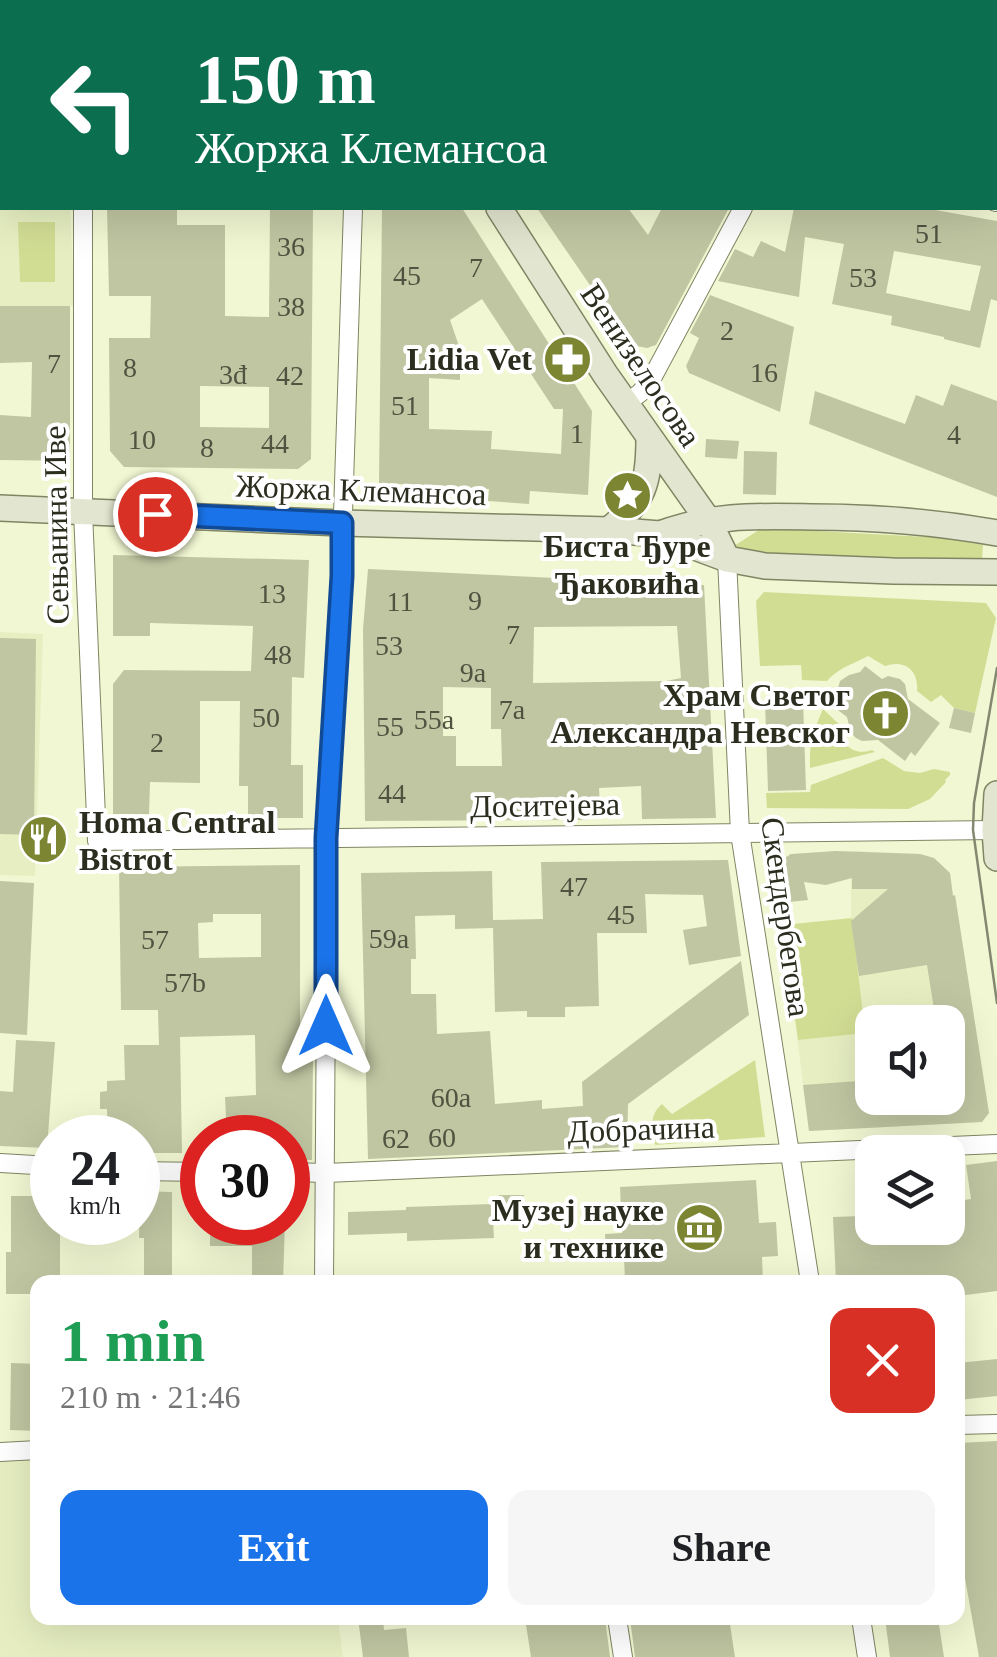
<!DOCTYPE html>
<html lang="en">
<head>
<meta charset="utf-8">
<style>
	:root { --surface:#fff; --page:#f6f6f6; --text:#202124; --muted:#757577; --accent:#1a73e8 }
	body { margin:0; font-family:"Times New Roman",serif; background:var(--page); color:var(--text); height:100vh; display:flex; flex-direction:column; font-size:38px; white-space:nowrap }
	* { box-sizing:border-box; margin:0 }
	p { font-size:32px; color:var(--muted) }
	.icon { flex:none; width:55px; height:55px; fill:none; stroke:currentColor; stroke-width:2; stroke-linecap:round; stroke-linejoin:round }
	.map { position:relative; flex:1; overflow:hidden }
	.side { position:absolute; left:30px; top:1275px; width:935px; height:350px; display:flex; flex-direction:column; background:var(--surface); border-radius:20px; box-shadow:0 10px 40px #0002 }
	.side>* { flex:none }
	.guide { position:absolute; left:0px; top:0px; width:998px; height:210px; box-shadow:0 10px 40px #0002; background:#0b6e4f; color:#fff; overflow:hidden }
	.buttons { position:absolute; left:855px; top:1005px; display:grid; gap:20px }
	.buttons a { display:grid; place-items:center; width:110px; height:110px; border-radius:20px; background:var(--surface); box-shadow:0 10px 40px #0002; font-size:50px }
	.speed { position:absolute; left:30px; top:1115px; display:flex; gap:20px; font-size:50px; font-weight:700; text-align:center }
	.speed>* { display:grid; place-content:center; width:130px; height:130px; border-radius:50%; background:var(--surface); box-shadow:0 10px 40px #0002; line-height:1 }
	.speed small { font-size:25px; font-weight:400 }
	.speed .limit { border:15px solid #d22; background:#fff; color:#111 }
	.pin { position:absolute; display:grid; place-items:center; width:85px; height:85px; color:#fff; margin:-42px; border:5px solid #fff; border-radius:50%; box-shadow:0 2px 10px #0007 }
	.me { position:absolute; width:110px; margin:-55px; rotate:0deg; stroke-linejoin:round; filter:drop-shadow(0 0 8px #0008) }
	.turn { display:flex; align-items:center; gap:35px; height:210px; padding:0 30px; font-size:45px }
	.turn .icon { width:130px; height:130px; stroke-width:2.5 }
	.turn b { display:block; font-size:70px; line-height:85px }
	.round { display:grid; place-items:center; flex:none; width:105px; height:105px; border-radius:20px; background:var(--page) }
	.summary { display:flex; align-items:center; justify-content:space-between; height:170px; padding:0 30px }
	h1 { font-size:60px; font-weight:600; line-height:75px; color:#1e9e55 }
	.button { display:flex; gap:20px; margin-top:auto; padding:20px 30px }
	.button a { flex:1; height:115px; border-radius:20px; background:var(--accent); color:#fff; font-size:40px; font-weight:600; line-height:115px; text-align:center }
	.button a+a { background:var(--page); color:var(--text) }
	.map>svg:first-child { display:block }
	.built { fill:#e7efc2; fill-rule:evenodd }
	.green { fill:#d2dd94 }
	.building { fill:#c0c6a2; fill-rule:evenodd }
	.lines { fill:none; stroke-linecap:round; stroke-linejoin:round }
	.street-casing { stroke:#808564; stroke-width:20 }
	.secondary-casing { stroke:#808564; stroke-width:28 }
	.street { stroke:#fff; stroke-width:18 }
	.secondary { stroke:#e2e5cf; stroke-width:25 }
	.tram { stroke:#848870; stroke-width:2.5 }
	.route-casing { stroke:#114b97; stroke-width:25 }
	.route { stroke:#1a73e8; stroke-width:18 }
	.labels { text-anchor:middle; stroke-width:8; stroke-linejoin:round; paint-order:stroke }
	.number-label { font-size:28px; fill:#505340 }
	.poi-label { font-size:32px; font-weight:bold; fill:#2b2d1f; stroke:#fff; text-anchor:end }
	.street-label { font-size:32px; fill:#2b2d1f; stroke:#fff }
</style>
</head>
<body>
<div class="map">
<svg width="997" height="1657" viewBox="0 0 997 1657">
	<rect width="100%" height="100%" fill="#f1f7d2"/>
	<!-- built -->
	<path class="built" d="M875,0H997V190H995V2H874Z
		M0,64L2,68V208H70L75,306H0Z
		M0,632L43,634L35,876L0,875Z
		M851,851L920,854L934,858L950,873L953,895H955L989,1113L981,1122L809,1131L783,925L851,920ZM872,1022H948V1098H872Z
		M37,1456L38,1618H338L343,1657H0V1457Z"/>
	<!-- green -->
	<path class="green" d="M18,222H55V282H20Z
		M762,528L945,538L983,545L982,559L932,558L904,560L758,554L734,546Z
		M764,592L986,603L996,618L975,713L954,708L941,695L931,702L917,691C919,670 904,659 885,666L868,656C850,666 841,666 827,681L802,680L801,665L760,666L756,601Z
		M823,709L841,726C840,745 854,756 872,750L875,752L810,768C809,743 813,732 823,709Z
		M883,758L904,771L920,773L934,769L950,772V775L945,780L946,782L930,799L908,809L767,808L766,793L810,792L811,785Z
		M852,918L865,1033L798,1040L783,925Z
		M755,1060L765,1137L655,1145C653,1128 648,1116 662,1104L672,1114Z"/>
	<!-- building -->
	<path class="building" d="M107,208H177V225H225V316L269,317L270,208H313L311,459L298,469L124,467L110,451L109,338H150L151,296H109ZM200,386L269,387V428L200,427Z
		M382,208H462L592,411L588,495L530,491L529,504L488,501L489,489L379,483ZM482,299L554,409H563L561,454L491,449L492,431L429,429V378L460,380V349L450,320Z
		M537,208H628L648,235L662,208H729L656,345L647,348L632,345L627,339Z
		M794,208H924L997,221V301L991,299L980,348L944,339V337L891,325L892,316L832,304L844,244L805,237L799,297L718,281L735,249L753,257L761,241L785,252ZM894,251L981,266L970,311L886,293Z
		M710,295L794,327L780,412L689,373L686,366L699,338L690,333Z
		M0,306H70V461L0,460V415L31,417L32,362L0,363Z
		M951,384L997,401V497L809,424L815,391L905,424L916,395L943,406Z
		M706,439L739,441L737,459L705,457Z
		M744,451L777,452L776,495L743,494Z
		M113,555L309,560L304,678L292,677L291,765H303V818H248V786H239L240,701H200V783L150,782L149,814H113V684L124,670L251,671L253,626L150,623V636H113Z
		M368,569L704,585L716,818L642,819L641,786L599,788L600,809H587V820L365,821L363,629ZM677,626L681,678L666,681L533,683L534,627ZM443,687L491,688V729H501L502,766H456V736H443Z
		M0,638L36,639L34,835L0,834Z
		M865,666L882,679L888,676L900,679L905,684L908,699L940,723L915,756L911,752L905,761L878,740L862,741L856,738L851,733L847,717L834,707L839,700L837,692L840,681L849,675L860,672Z
		M803,700L806,790L768,791L765,701Z
		M954,708L975,713L971,733L949,728Z
		M836,851L920,854L934,858L950,873L953,896L955,895L989,1113L982,1122L809,1131L803,1085L872,1080V1098H948V1022H936L927,965L859,976L851,921L888,889H852V878L826,885L804,882L808,900L780,903L776,868L780,861L791,854Z
		M728,860L741,956L689,965L683,930L707,926L703,895L645,894L647,933H597L599,1006L565,1007V1017H527V1011L495,1012L493,928L455,929V915L415,916L416,959H411V994H436L437,1034L490,1031L495,1104L542,1100V1109L583,1106L582,1082L741,961L749,1015L628,1104L627,1147L368,1159L361,873L492,871L493,920L543,919L541,862Z
		M300,865V1058L313,1057L312,1160H288V1138H227L225,1097L256,1095L255,1035L180,1037L182,1153H138V1138H108L107,1109H100V1092L107,1091V1081L125,1080L124,1045H159L158,1010H121L119,867ZM213,914H261V957L199,958L198,923L213,922Z
		M0,881L34,883L27,1035L0,1033Z
		M16,1040L55,1042L47,1148L0,1146V1091L13,1092Z
		M997,1161V1291L958,1296V1282H836L833,1217L861,1216V1228H907L909,1238L955,1230L951,1202L971,1199L966,1165Z
		M756,1180L759,1223L776,1222L778,1256L762,1257L763,1282H625L624,1256L606,1257L605,1234L622,1233L620,1187Z
		M140,1191L172,1192V1282H144V1238H139Z
		M499,1195H524L525,1214H499Z
		M11,1196H52V1222H60V1282H38V1294H6V1252H11Z
		M492,1204L494,1238L407,1241V1233L348,1235V1212L406,1210V1207Z
		M210,1222H285L283,1282H252V1246H210Z
		M997,1359V1396L958,1400V1363Z
		M11,1363L38,1364V1431L10,1430Z
		M997,1441V1657H979L958,1539V1443Z
		M358,1618H383L384,1630L406,1628L409,1657H363Z
		M525,1618H605L610,1657H531Z
		M630,1618H729L735,1657H635Z
		M885,1618H938L944,1657H890Z"/>
	<g class="lines">
		<defs>
			<path id="street" d="M852,2L853,0
				M0,7L2,11
				M995,202H997
				M83,208V512L97,841L995,830
				M625,404L640,393L651,380L743,208
				M727,559L740,833L810,1282
				M0,1163L52,1166
				M138,1171L202,1172
				M288,1172L326,1173L997,1144
				M324,1282L327,838L341,575L353,208
				M958,1425L997,1424
				M0,1452L38,1450
				M617,1618L623,1657
				M861,1618L867,1657"/>
			<path id="secondary" d="M357,0L359,2
				M499,208L605,374L708,520L727,559
				M0,508L342,523L609,530L660,534L727,559L765,566L893,571L997,572
				M609,530C644,500 649,484 649,438
				M660,534C715,514 755,516 812,517C875,517 935,522 997,533
				M997,794L995,830L997,858"/>
		</defs>
		<!-- street casing -->
		<use href="#street" class="street-casing"/>
		<!-- secondary casing -->
		<use href="#secondary" class="secondary-casing"/>
		<!-- street -->
		<use href="#street" class="street"/>
		<!-- secondary -->
		<use href="#secondary" class="secondary"/>
		<!-- tram -->
		<path class="tram" d="M997,668L974,803L973,830L997,1003"/>
	</g>
	<g class="lines">
		<defs>
			<path id="route" d="M155,514L342,523V576L326,838V1026"/>
		</defs>
		<!-- route casing -->
		<use href="#route" class="route-casing"/>
		<!-- route -->
		<use href="#route" class="route"/>
	</g>
	<!-- icons -->
	<defs>
		<symbol id="pharmacy-disc" viewBox="-11 -11 22 22"><circle r="9.5" fill="#7c8632" stroke="#fff"/><path d="M-2-6h4v4h4v4h-4v4h-4v-4h-4v-4h4Z" fill="#fff"/></symbol>
		<symbol id="sight-disc" viewBox="-11 -11 22 22"><circle r="9.5" fill="#7c8632" stroke="#fff"/><path d="M0-6L1.8-2.2L6-1.7L2.9 1.2L3.7 5.4L0 3.3L-3.7 5.4L-2.9 1.2L-6-1.7L-1.8-2.2Z" fill="#fff"/></symbol>
		<symbol id="church-disc" viewBox="-11 -11 22 22"><circle r="9.5" fill="#7c8632" stroke="#fff"/><path d="M-1.2-6h2.4v3.5h3.3v2.4h-3.3V6h-2.4V-.1h-3.3v-2.4h3.3Z" fill="#fff"/></symbol>
		<symbol id="restaurant-disc" viewBox="-11 -11 22 22"><circle r="9.5" fill="#7c8632" stroke="#fff"/><path d="M-5-6h1v4h1v-4h1v4h1v-4h1v5L-1.5 .5V6h-2V.5L-5-1ZM5-6V6H3V1.5H1.5Q1.5-4 5-6Z" fill="#fff"/></symbol>
		<symbol id="museum-disc" viewBox="-11 -11 22 22"><circle r="9.5" fill="#7c8632" stroke="#fff"/><path d="M0-6L6-3V-2H-6V-3ZM-5-1h2V3h-2ZM-1-1h2V3h-2ZM3-1h2V3H3ZM-6 4H6V6H-6Z" fill="#fff"/></symbol>
	</defs>
	<g fill-rule="evenodd">
		<use href="#pharmacy-disc" x="540" y="332" width="55" height="55"/>
		<use href="#sight-disc" x="600" y="468" width="55" height="55"/>
		<use href="#church-disc" x="858" y="686" width="55" height="55"/>
		<use href="#restaurant-disc" x="16" y="812" width="55" height="55"/>
		<use href="#museum-disc" x="672" y="1200" width="55" height="55"/>
	</g>
	<g class="labels">
		<!-- number labels -->
		<g class="number-label">
			<text x="929" y="243">51</text>
			<text x="291" y="256">36</text>
			<text x="476" y="277">7</text>
			<text x="407" y="285">45</text>
			<text x="863" y="287">53</text>
			<text x="291" y="316">38</text>
			<text x="727" y="340">2</text>
			<text x="54" y="373">7</text>
			<text x="130" y="377">8</text>
			<text x="764" y="382">16</text>
			<text x="233" y="384">3đ</text>
			<text x="290" y="385">42</text>
			<text x="405" y="415">51</text>
			<text x="577" y="443">1</text>
			<text x="954" y="444">4</text>
			<text x="142" y="449">10</text>
			<text x="275" y="453">44</text>
			<text x="207" y="457">8</text>
			<text x="272" y="603">13</text>
			<text x="475" y="610">9</text>
			<text x="400" y="611">11</text>
			<text x="513" y="644">7</text>
			<text x="389" y="655">53</text>
			<text x="278" y="664">48</text>
			<text x="473" y="682">9a</text>
			<text x="512" y="719">7a</text>
			<text x="266" y="727">50</text>
			<text x="434" y="729">55a</text>
			<text x="390" y="736">55</text>
			<text x="157" y="752">2</text>
			<text x="392" y="803">44</text>
			<text x="574" y="896">47</text>
			<text x="621" y="924">45</text>
			<text x="389" y="948">59a</text>
			<text x="155" y="949">57</text>
			<text x="185" y="992">57b</text>
			<text x="451" y="1107">60a</text>
			<text x="442" y="1147">60</text>
			<text x="396" y="1148">62</text>
		</g>
		<!-- poi labels -->
		<g class="poi-label">
			<text x="532" y="370">Lidia Vet</text>
			<text x="627" y="557" text-anchor="middle">Биста Ђуре<tspan x="627" dy="37">Ђаковића</tspan></text>
			<text x="850" y="706">Храм Светог<tspan x="850" dy="37">Александра Невског</tspan></text>
			<text x="79" y="833" text-anchor="start">Homa Central<tspan x="79" dy="37">Bistrot</tspan></text>
			<text x="664" y="1221">Музеј науке<tspan x="664" dy="37">и технике</tspan></text>
		</g>
		<!-- street labels -->
		<g class="street-label">
			<text transform="translate(641 365) rotate(56)" y="11">Венизелосова</text>
			<text transform="translate(361 490) rotate(2)" y="11">Жоржа Клемансоа</text>
			<text transform="translate(56 525) rotate(-91)" y="11">Сењанина Иве</text>
			<text transform="translate(545 805) rotate(-1)" y="11">Доситејева</text>
			<text transform="translate(786 917) rotate(82)" y="11">Скендербегова</text>
			<text transform="translate(641 1129) rotate(-2)" y="11">Добрачина</text>
		</g>
	</g>
</svg>
<div class="buttons">
<a><svg class="icon" aria-label="sound" viewBox="0 0 24 24"><path d="M4 9h4l5-4v14l-5-4H4zM17 9q2 3 0 6"/></svg></a>
<a><svg class="icon" aria-label="layers" viewBox="0 0 24 24"><path d="M12 4l9 5-9 5-9-5zM3 14l9 5 9-5"/></svg></a>
</div>
<div class="speed"><div>24<small>km/h</small></div><div class="limit">30</div></div>
<div class="pin" style="left:155px;top:514px;background:#d93025"><svg class="icon" aria-label="arrive" viewBox="0 0 24 24"><path d="M6 21V4h12l-3 4 3 4H6"/></svg></div>
<svg class="me" style="left:326px;top:1026px" viewBox="-20 -20 40 40"><path d="M0-17L14 15 0 8-14 15z" fill="#1a73e8" stroke="#fff" stroke-width="4"/></svg>
<div class="guide">
<div class="turn"><svg class="icon" aria-label="left" viewBox="0 0 24 24"><path d="M17 20v-9H6M10 6l-5 5 5 5"/></svg><div><b>150 m</b>Жоржа Клемансоа</div></div>
</div>
<section class="side">
<div class="summary"><div><h1>1 min</h1><p>210 m · 21:46</p></div><a class="round" style="background:#d93025;color:#fff"><svg class="icon" aria-label="close" viewBox="0 0 24 24"><path d="M6 6l12 12M18 6L6 18"/></svg></a></div>
<div class="button"><a>Exit</a><a>Share</a></div>
</section>
</div>
</body>
</html>
